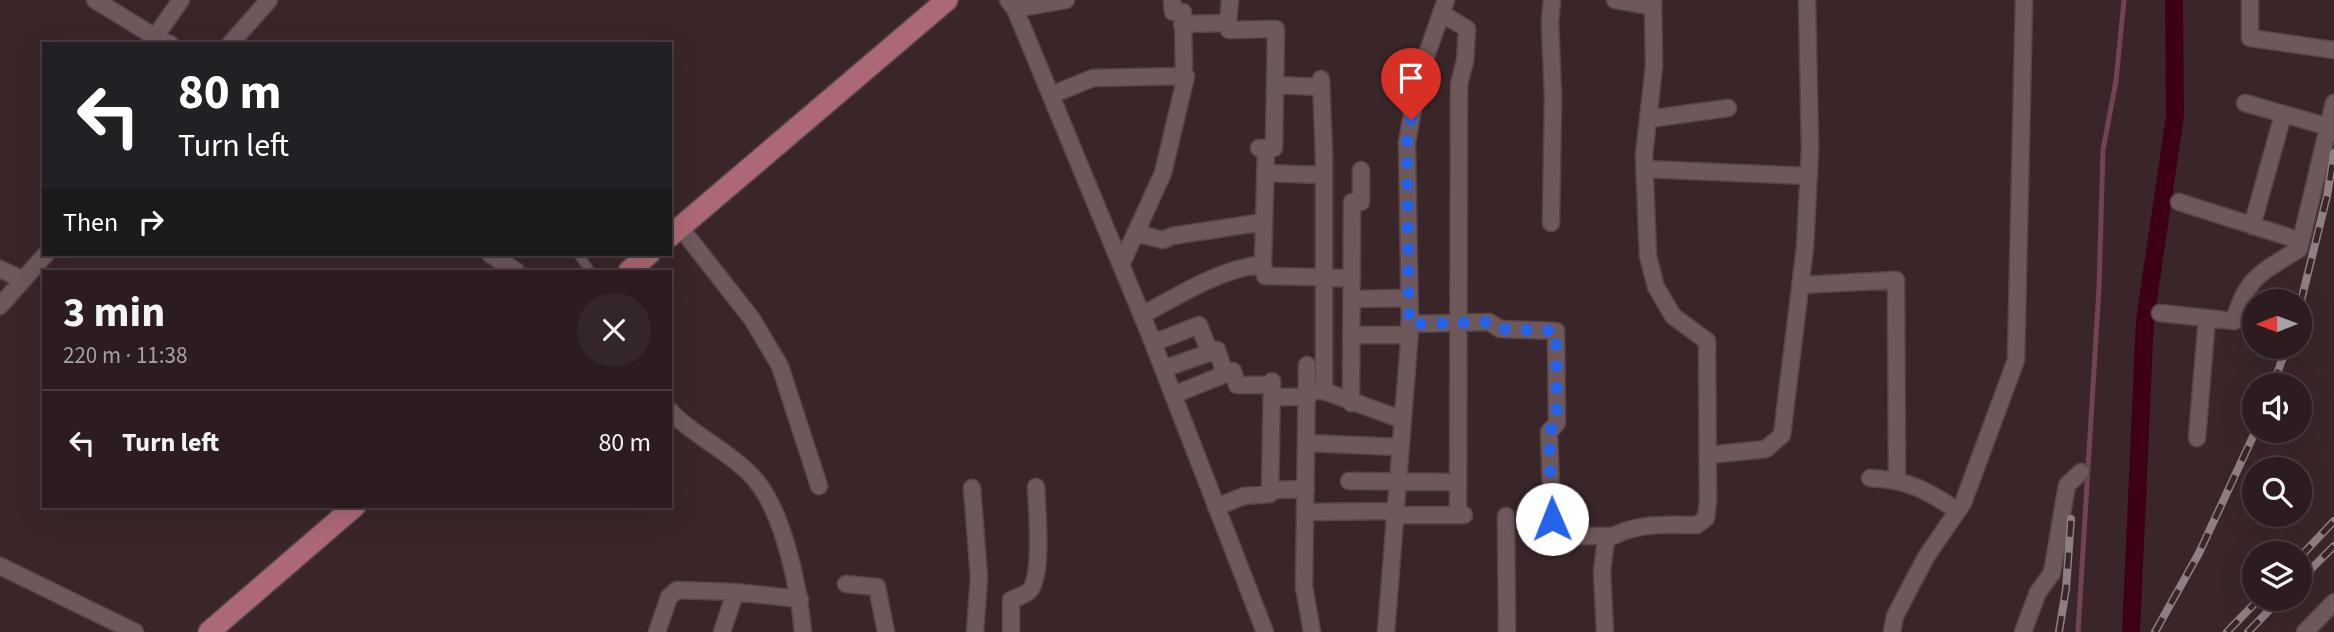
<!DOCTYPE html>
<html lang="en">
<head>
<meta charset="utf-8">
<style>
	:root { --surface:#2c1c1f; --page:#342528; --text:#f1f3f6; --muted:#a6a1a4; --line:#483a3d }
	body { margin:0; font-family:"Source Sans 3",sans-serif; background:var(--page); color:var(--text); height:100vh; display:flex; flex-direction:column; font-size:26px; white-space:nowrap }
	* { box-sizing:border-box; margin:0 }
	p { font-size:23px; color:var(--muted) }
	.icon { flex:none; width:38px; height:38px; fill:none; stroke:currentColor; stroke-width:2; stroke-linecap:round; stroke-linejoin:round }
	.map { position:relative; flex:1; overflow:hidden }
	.side { position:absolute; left:42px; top:270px; width:630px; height:238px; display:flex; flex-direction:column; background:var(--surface); border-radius:0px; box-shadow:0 7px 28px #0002,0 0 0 2px var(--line) }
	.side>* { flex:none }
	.guide { position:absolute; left:42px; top:42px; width:630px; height:214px; border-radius:0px; box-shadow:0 7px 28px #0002,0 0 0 2px var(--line); background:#202124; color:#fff; overflow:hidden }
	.needle { width:46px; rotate:269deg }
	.fabs { position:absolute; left:2242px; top:289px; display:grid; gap:14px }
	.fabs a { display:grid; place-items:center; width:70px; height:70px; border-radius:50%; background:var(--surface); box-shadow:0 7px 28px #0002,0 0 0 2px var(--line); font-size:35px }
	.pin { position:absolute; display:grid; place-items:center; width:60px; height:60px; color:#fff; margin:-72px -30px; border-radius:50% 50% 50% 0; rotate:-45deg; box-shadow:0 0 7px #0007 }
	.pin .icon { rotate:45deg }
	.me { position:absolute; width:77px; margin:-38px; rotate:359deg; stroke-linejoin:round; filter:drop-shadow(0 0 5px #0008) }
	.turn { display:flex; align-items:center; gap:24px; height:147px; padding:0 21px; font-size:32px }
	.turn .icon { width:91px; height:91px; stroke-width:2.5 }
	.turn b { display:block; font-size:49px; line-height:60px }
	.then { display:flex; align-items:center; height:66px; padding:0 21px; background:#0003; gap:14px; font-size:26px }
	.round { display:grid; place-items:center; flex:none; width:74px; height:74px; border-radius:37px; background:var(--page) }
	.summary { display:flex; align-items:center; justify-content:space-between; height:119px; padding:0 21px }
	h1 { font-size:42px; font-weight:700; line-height:52px }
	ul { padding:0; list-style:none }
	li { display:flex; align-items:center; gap:21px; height:105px; padding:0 21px; border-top:2px solid var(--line) }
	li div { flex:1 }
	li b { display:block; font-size:26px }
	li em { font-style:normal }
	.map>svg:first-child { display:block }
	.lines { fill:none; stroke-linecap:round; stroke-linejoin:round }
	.stream { stroke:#724352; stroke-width:5 }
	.canal { stroke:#3e0015; stroke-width:18 }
	.service-casing { stroke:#554548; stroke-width:11 }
	.minor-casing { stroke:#554548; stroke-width:19 }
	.primary-casing { stroke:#554548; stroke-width:24 }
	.service { stroke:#6e585b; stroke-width:8 }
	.minor { stroke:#6e585b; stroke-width:16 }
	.primary { stroke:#ac6875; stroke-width:21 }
	.rail-casing { stroke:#907f82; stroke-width:8 }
	.rail { stroke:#3a2629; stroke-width:5; stroke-dasharray:16; stroke-linecap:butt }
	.route { stroke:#2563eb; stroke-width:12; stroke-dasharray:0 21.6 }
</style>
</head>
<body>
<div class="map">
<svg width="2334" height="632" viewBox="0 0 2334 632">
	<rect width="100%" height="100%" fill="#3a2629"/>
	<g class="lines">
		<!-- stream -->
		<path class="stream" d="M2078,632L2099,288L2103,150L2116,81L2124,0"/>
		<!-- canal -->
		<path class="canal" d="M2131,632L2145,320L2175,116L2174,0"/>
		<defs>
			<path id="service" d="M578,254L590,271"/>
			<path id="minor" d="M95,0L155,37L170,44
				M1008,0L1015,9L1150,335L1265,632
				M1172,0L1173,12H1183L1184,76
				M1615,0L1653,7
				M2250,0V38L2334,50
				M1015,9L1066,0
				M1441,13L1467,29L1465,61L1459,84L1458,515
				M1228,23L1230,0
				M1182,24L1228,23L1229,30L1276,29L1274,148H1259
				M155,37L181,0
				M230,44L269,0
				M1321,79L1324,156V391
				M1276,85L1321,87
				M1051,95L1093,78L1186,76L1163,173L1121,265
				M2245,103L2329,127
				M1648,119L1728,108
				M1266,148L1263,264L1265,276L1352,278
				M1645,169L1809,176
				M1265,173L1324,175
				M2179,202L2301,241
				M1551,223L1553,97L1550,22L1552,0
				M2252,226L2283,115
				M680,227L752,319L780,366L819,486
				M1135,233L1163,240L1172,236L1264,222
				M490,254L516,271
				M0,269L23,280
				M1801,285L1896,280L1897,479
				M1352,299L1409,298
				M0,306L46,254
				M2160,313L2234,321C2247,276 2261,273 2299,249L2334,103
				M1142,315C1182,294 1217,270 1263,264
				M1409,324L1489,322L1500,329L1556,331L1557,423L1549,432L1552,519L1566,536H1613
				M1352,335H1409
				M1153,343L1199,325L1210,353
				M1307,365L1304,587L1312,632
				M1163,369L1217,350L1225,374
				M1314,391H1324L1403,420
				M1173,395L1233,371L1237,385H1272
				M1272,397H1308
				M1351,403L1352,202H1361V170
				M670,411C694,436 727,450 751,475C783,507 799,588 803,632
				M2197,438L2207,318
				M1307,443L1400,447
				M1708,455L1766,449L1782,435L1805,247L1810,148L1807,0
				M1870,478C1909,480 1926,490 1958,511
				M1349,481L1457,482
				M972,488L979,577L975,632
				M1270,490L1306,489
				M1216,507L1244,496L1270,494L1272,381
				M1305,512L1395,511
				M1395,515H1464
				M1506,516L1507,632
				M0,566L135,632
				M846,584L877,587L886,632
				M657,632L669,597L677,590L735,592L800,599
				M722,632L735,593
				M1011,632V600C1017,597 1026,595 1030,590C1043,575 1037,509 1036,487
				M1386,632L1410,330L1407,142L1419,76L1446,0
				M1605,632L1602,571L1606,540C1635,522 1664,525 1697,525L1706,518L1708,501L1707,341L1673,316L1656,287L1648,256L1644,155L1654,66L1653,0
				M1892,632L1895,616L1926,557L1963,503L2016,360L2024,0
				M2023,632L2038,592L2052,573L2067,485L2081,472
				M2305,632L2334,602"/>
			<path id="primary" d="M670,236L947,0
				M629,271L649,254
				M209,632L355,506"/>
		</defs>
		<!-- service casing -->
		<use href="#service" class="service-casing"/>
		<!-- minor casing -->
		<use href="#minor" class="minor-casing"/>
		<!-- primary casing -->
		<use href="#primary" class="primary-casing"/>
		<!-- service -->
		<use href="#service" class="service"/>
		<!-- minor -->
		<use href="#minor" class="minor"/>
		<!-- primary -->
		<use href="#primary" class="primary"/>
		<defs>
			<path id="rail" d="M2300,305L2327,196L2334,153
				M2273,385L2287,346
				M2300,557L2334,521
				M2300,580L2334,546
				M2059,632L2066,589L2071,519
				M2155,632L2199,553L2256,430
				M2227,632L2260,598
				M2248,632L2281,598"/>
		</defs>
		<!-- rail casing -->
		<use href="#rail" class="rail-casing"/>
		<!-- rail -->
		<use href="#rail" class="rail"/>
	</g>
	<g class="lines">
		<!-- route -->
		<path class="route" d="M1411,120L1407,142L1409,324L1489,322L1500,329L1556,331L1557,423L1549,432L1552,519"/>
	</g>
</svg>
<div class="fabs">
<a><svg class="needle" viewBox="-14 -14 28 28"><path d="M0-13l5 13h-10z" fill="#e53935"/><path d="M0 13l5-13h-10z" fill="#a6a1a4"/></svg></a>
<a><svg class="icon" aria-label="sound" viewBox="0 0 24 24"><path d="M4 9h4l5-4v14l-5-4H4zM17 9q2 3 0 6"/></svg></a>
<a><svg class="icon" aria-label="search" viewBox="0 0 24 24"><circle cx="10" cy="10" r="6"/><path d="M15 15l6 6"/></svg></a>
<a><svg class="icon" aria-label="layers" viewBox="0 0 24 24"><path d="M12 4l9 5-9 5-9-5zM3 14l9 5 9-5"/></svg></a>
</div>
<div class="pin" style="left:1411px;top:120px;background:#d93025"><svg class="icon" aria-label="arrive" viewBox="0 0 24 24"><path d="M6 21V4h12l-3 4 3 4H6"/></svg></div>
<svg class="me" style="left:1552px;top:519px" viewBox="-20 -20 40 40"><circle r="19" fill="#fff"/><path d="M0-13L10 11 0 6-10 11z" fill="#2563eb"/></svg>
<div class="guide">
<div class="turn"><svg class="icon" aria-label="left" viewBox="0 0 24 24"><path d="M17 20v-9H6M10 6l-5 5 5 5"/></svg><div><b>80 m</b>Turn left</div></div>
<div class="then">Then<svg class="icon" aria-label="right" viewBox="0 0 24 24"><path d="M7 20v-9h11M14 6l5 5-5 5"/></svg></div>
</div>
<section class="side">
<div class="summary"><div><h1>3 min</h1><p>220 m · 11:38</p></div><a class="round"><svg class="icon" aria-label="close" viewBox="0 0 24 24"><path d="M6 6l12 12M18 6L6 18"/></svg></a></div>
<ul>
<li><svg class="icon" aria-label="left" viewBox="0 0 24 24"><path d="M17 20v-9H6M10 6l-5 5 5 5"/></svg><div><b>Turn left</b></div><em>80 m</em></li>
</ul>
</section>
</div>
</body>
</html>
